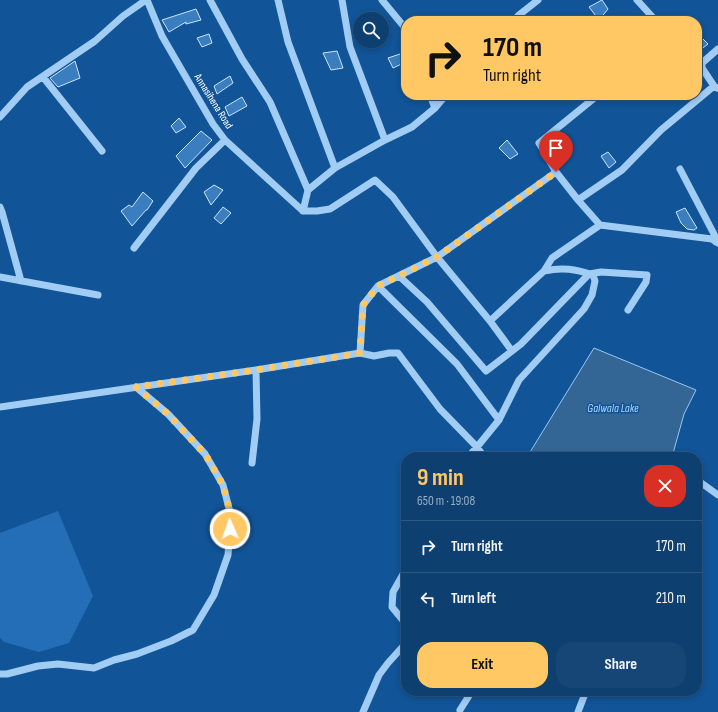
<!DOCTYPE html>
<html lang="en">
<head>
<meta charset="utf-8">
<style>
	:root { --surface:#0d3f71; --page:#164676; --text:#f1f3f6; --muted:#9aafc3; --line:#2d5884; --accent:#ffc864 }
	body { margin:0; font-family:"Sofia Sans Condensed",sans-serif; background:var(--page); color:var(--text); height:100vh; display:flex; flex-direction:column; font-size:15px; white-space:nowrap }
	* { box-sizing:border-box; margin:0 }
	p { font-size:13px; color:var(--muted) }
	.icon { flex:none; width:22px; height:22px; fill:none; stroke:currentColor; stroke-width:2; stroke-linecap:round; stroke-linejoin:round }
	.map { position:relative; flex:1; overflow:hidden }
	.drawer { position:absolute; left:401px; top:452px; width:301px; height:244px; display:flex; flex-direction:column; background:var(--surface); border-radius:16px; box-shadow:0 2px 6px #0003,0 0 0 1px var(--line) }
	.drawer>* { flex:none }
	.guide { position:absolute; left:401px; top:16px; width:301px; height:84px; border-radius:16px; box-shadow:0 2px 6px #0003,0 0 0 1px var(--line); background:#ffc864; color:#111; overflow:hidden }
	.buttons { position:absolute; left:353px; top:12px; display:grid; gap:8px }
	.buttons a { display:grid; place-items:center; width:36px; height:36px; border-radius:50%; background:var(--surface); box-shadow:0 2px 6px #0003,0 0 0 1px var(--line); font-size:20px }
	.pin { position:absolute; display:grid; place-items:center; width:34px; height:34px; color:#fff; margin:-41px -17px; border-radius:50% 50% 50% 0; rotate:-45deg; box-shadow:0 0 4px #0007 }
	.pin .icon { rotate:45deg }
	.me { position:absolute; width:44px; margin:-22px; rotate:358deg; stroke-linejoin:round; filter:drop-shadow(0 0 3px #0008) }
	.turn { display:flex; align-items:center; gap:14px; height:84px; padding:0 16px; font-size:18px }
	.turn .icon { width:52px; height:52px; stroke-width:2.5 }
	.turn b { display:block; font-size:28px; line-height:34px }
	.round { display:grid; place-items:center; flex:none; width:42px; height:42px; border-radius:16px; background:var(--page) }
	.headline { display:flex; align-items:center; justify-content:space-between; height:68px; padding:0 16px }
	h1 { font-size:24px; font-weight:700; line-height:30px; color:var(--accent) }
	.primary-button { display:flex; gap:8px; margin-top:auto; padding:8px 16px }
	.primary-button a { flex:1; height:46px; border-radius:16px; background:var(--accent); color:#111; font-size:16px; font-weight:700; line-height:46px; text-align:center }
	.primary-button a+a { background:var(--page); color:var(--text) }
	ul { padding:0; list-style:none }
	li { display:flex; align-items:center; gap:12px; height:52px; padding:0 16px; border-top:1px solid var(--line) }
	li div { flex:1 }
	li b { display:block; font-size:15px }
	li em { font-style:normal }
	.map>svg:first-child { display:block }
	.green { fill:#236eb6 }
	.water { fill:#346695; stroke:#93c8f7 }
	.building { fill:#3a7ebf; stroke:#c9e4fe }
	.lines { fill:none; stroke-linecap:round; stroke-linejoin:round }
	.minor { stroke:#a1ccf4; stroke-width:7 }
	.route { stroke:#ffc864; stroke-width:7; stroke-dasharray:0 12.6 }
	.labels { text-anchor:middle; stroke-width:3; stroke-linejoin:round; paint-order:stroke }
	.street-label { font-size:11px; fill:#fff; stroke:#115497 }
	.water-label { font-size:12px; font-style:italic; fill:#add6fa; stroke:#115497 }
</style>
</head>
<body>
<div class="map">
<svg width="718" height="712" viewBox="0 0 718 712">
	<rect width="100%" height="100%" fill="#115497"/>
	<!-- green -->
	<path class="green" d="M58,511L93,596L69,643L39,652L4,642L0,638V533Z"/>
	<!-- water -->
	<path class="water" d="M594,348L696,390L684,414L672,457H527Z"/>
	<!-- building -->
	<path class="building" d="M602,0L608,9L599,20L589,7Z
		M196,9L201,20L186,24V22L169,32L162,20Z
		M209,34L212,43L202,47L197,38Z
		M701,37L708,44L700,50L697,48V40Z
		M337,51L343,68L331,70L323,53Z
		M403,53L406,59V62L393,68L388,58Z
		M75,61L80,78L58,87L50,78Z
		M230,76L233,83L217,94L214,86Z
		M242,97L247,106L229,116L225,107Z
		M179,118L186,127L176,133L171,126Z
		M201,131L212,140L185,168L176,156Z
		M507,140L518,154L510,159L499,148Z
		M608,152L616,162L609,168L601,156Z
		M214,185L223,190L211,205L204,192Z
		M143,192L153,201L147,210H146L132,226L121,211L129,205L132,207Z
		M223,207L231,213L221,224L214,218Z
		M685,208L697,228L694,230L687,229L681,223L676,212Z"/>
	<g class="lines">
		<!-- minor -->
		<path class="minor" d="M147,0L162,36L213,124L225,140L303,211
			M210,0L242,59L270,102L308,190
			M278,0L288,42L335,168L308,190L303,211
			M342,0L350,47L385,140
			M382,0L406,29
			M637,0L656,21
			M513,21L519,15L538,0
			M43,77L102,151
			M717,88L714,86L702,68V63L718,49
			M430,95L435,108
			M598,95L539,143L556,172L578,200L600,225L712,239L718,243
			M0,117L27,87L95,41L123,16L146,0
			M335,168L385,140L412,127L435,108L446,95
			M680,169L715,236L716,242
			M578,200L622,170L661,130L714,86
			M0,207L2,212L21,281
			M303,211H317L330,209L375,180L393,197L437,257L378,286L363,305L360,353L374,356L389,353H398L440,409L477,447L484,457
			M134,248L196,168L225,140
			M544,271L552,258L600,225
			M399,276L427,302L486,371L512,351L490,321
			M0,277L98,295
			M378,286L457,364L499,420
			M512,351L521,344L589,274L601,272L647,275L646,282L628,310
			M0,407L256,370L360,353
			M468,457L477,447L499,420L519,380L584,309L592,295L595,281L593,275C575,269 563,267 544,271L490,321L437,257L556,172
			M252,463L257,419L256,370
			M700,482L718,495
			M406,569L393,592L392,607L406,624
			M0,674H7L38,666L58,664L94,668L114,660L137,654L171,641L193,630L214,595L228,555L231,516L223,485L205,454L168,414L136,387
			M460,710L472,691
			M363,712L379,675L388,663L406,643
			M578,712L586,691"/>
	</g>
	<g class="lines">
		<!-- route -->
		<path class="route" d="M230,529L231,516L223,485L205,454L168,414L136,387L256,370L360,353L363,305L378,286L437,257L556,172"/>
	</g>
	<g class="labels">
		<!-- street labels -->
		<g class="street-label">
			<text transform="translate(214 101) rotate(58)" y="4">Annasihena Road</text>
		</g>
		<!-- water labels -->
		<g class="water-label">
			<text x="613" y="412">Galwala Lake</text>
		</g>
	</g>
</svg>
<div class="buttons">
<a><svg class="icon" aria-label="search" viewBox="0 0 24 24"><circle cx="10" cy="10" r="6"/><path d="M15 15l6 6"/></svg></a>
</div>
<div class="pin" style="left:556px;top:172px;background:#d93025"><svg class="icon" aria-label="arrive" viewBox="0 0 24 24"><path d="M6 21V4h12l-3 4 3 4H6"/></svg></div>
<svg class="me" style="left:230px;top:529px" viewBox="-20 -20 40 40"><circle r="17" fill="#ffc864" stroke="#fff" stroke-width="3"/><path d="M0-11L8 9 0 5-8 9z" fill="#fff"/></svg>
<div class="guide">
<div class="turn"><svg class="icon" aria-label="right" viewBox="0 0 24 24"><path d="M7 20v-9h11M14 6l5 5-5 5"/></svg><div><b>170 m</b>Turn right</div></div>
</div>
<section class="drawer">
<div class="headline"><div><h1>9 min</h1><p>650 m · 19:08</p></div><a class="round" style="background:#d93025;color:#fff"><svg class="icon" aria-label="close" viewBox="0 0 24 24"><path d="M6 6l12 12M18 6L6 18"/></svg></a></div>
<ul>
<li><svg class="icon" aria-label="right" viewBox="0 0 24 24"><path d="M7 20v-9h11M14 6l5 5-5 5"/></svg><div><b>Turn right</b></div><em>170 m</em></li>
<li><svg class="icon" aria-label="left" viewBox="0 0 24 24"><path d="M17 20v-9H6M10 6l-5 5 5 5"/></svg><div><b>Turn left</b></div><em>210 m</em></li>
</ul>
<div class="primary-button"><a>Exit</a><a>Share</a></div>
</section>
</div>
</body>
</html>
